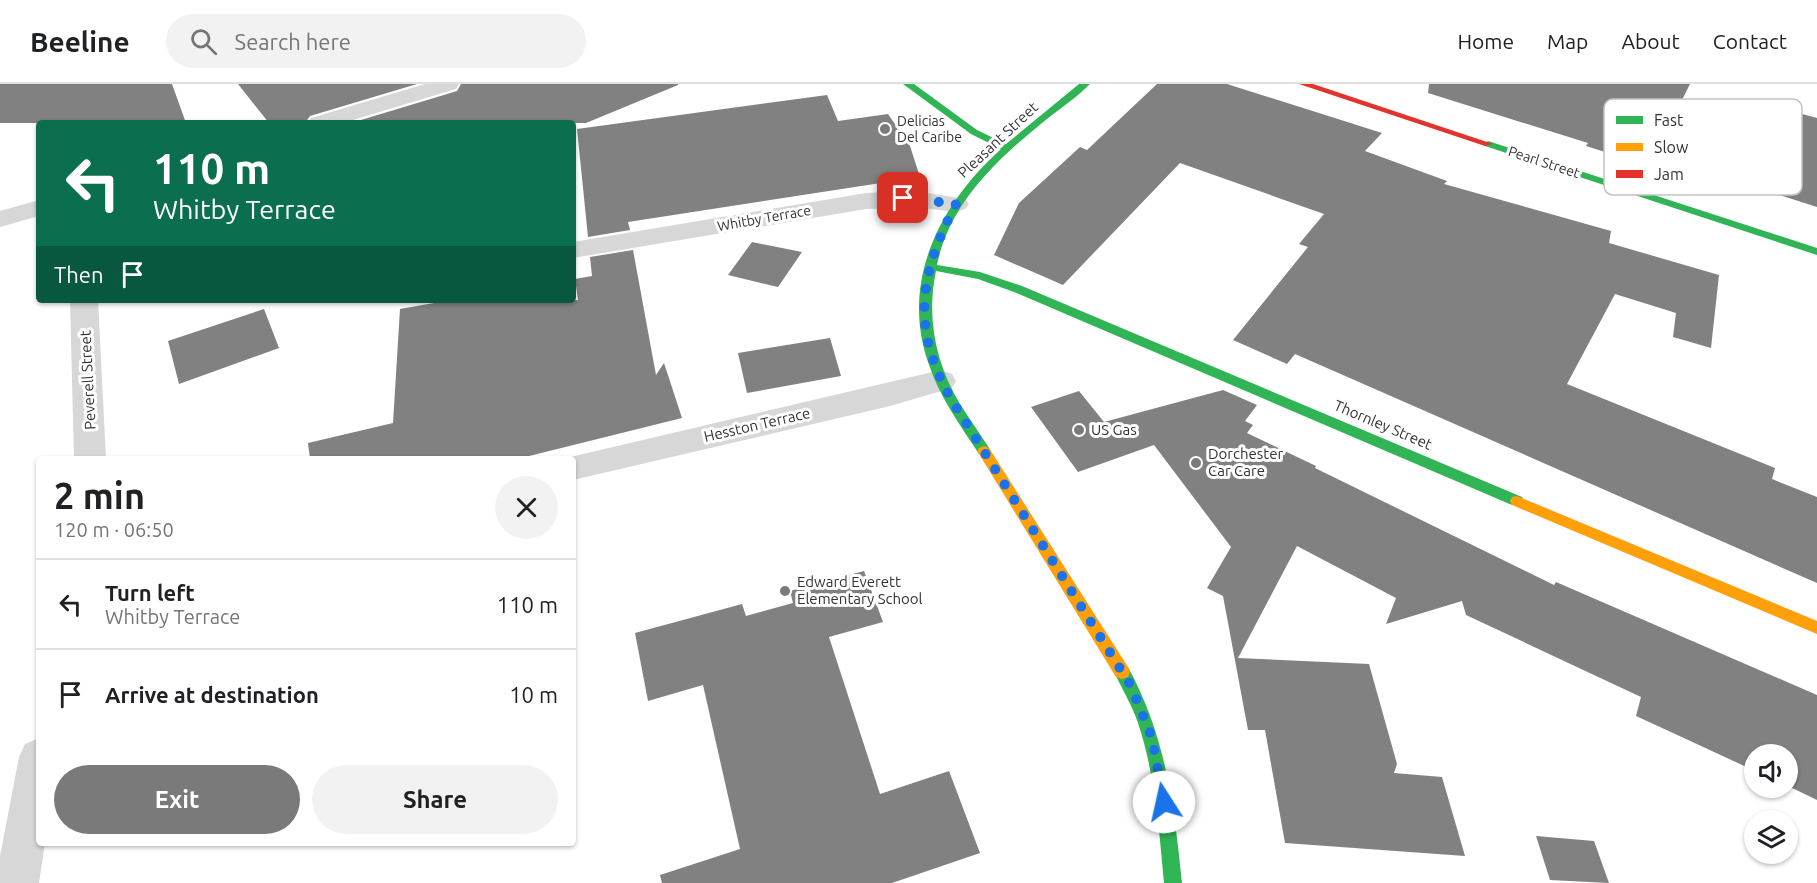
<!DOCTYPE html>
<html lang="en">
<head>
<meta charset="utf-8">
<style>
	:root { --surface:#fff; --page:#f2f2f2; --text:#202124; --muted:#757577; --line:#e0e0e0; --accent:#7a7a7a }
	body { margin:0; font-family:Ubuntu,sans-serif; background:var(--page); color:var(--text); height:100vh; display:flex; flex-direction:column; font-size:22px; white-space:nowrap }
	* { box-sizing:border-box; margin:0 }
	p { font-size:20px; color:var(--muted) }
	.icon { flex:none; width:33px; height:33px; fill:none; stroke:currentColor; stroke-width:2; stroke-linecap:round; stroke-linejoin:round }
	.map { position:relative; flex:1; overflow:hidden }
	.drawer { position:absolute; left:36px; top:372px; width:540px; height:390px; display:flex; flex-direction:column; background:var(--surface); border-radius:6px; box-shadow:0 2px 4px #0004 }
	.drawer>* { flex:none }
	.hud { position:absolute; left:36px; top:36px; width:540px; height:183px; border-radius:6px; box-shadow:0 2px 4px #0004; background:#0b6e4f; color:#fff; overflow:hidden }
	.fabs { position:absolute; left:1744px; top:660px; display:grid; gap:12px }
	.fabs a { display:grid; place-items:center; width:54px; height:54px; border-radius:50%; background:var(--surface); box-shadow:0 2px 4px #0004; font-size:30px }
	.pin { position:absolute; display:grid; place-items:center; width:51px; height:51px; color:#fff; margin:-26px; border-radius:12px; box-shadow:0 3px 9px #0006 }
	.me { position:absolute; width:66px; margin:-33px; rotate:350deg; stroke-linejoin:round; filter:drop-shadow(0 0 4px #0008) }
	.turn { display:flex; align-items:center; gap:21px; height:126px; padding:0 18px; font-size:27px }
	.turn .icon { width:78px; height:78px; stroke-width:2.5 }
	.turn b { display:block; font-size:42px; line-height:51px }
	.then { display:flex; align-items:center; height:57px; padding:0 18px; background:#0003; gap:12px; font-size:22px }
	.round { display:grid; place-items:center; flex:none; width:63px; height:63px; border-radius:32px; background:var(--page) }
	.head { display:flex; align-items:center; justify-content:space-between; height:102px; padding:0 18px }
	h1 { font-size:36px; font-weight:700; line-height:45px }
	.cta { display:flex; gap:12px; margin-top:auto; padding:12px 18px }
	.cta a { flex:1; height:69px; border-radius:36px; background:var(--accent); color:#fff; font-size:24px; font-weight:700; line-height:69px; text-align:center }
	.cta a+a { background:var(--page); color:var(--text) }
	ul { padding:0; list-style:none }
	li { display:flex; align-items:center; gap:18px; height:90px; padding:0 18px; border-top:2px solid var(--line) }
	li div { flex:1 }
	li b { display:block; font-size:22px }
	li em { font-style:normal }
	header { display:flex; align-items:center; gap:36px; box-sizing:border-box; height:84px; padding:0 30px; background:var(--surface); border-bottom:2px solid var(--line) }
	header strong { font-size:28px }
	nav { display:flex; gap:33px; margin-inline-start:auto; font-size:21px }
	.search { width:420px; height:54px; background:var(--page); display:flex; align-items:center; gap:15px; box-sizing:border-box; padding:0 21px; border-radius:33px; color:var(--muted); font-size:22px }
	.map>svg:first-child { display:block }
	.building { fill:#818181 }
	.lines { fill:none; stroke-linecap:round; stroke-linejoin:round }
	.street { fill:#d7d7d7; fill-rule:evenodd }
	.fast { fill:#30b455; fill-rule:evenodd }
	.slow { fill:#ff9f0a; fill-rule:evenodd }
	.jam { fill:#e5322d; fill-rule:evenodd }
	.route { stroke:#1a73e8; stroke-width:10; stroke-dasharray:0 18 }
	.poi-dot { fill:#7a7a7a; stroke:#fff; stroke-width:2 }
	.labels { text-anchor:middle; stroke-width:6; stroke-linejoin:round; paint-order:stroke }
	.far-poi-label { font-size:14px; fill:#333; stroke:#fff; text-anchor:start }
	.far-street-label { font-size:14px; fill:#333; stroke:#fff }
	.street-label { font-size:15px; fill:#333; stroke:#fff }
	.poi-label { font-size:15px; fill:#333; stroke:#fff; text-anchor:start }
	.key { fill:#fff; stroke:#c2c2c2; stroke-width:1.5 }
	.key-label { font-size:16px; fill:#333 }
</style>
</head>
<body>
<header>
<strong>Beeline</strong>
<div class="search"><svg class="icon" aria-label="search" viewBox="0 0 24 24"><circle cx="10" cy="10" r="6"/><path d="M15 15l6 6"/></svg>Search here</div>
<nav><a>Home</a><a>Map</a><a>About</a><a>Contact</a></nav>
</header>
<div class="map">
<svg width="1817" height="799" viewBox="0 0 1817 799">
	<rect width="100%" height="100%" fill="#fff"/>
	<!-- building -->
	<path class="building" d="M0,0H172L186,39H0Z
		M238,0H417L310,32L305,39H269Z
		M461,0H678V1L586,39H351L457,7Z
		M1157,0H1227L1382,49L1365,67L1447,97L1444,100L1611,147L1609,159L1719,191L1711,264L1673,253L1676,229L1615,210L1567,300L1775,384L1772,395L1817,413V499L1295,270L1287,280L1233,256L1308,163L1299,160L1324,130L1180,79L1063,201L994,171L1019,119L1080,63L1087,66Z
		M1429,0H1690L1649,82L1586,62L1588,59L1428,9Z
		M827,11L838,37L888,30L910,62L920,93L628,138L630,146L588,153L577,45Z
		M1758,18L1817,34V123L1726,94Z
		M752,158L802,168L778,203L728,191Z
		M633,166L656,291L664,279L682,334L517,375H310L308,359L393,339L400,225L451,216H578L575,195L592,192L590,173Z
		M264,225L279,264L179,300L168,257Z
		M830,254L841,292L747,309L738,269Z
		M1223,306L1257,321L1245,337L1253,341L1247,349L1316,382L1315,384L1554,501L1556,498L1817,611V716L1788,702V670H1755V687L1686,655L1636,632L1641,613L1466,531L1462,517L1386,540L1396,514L1297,462L1238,574L1369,580L1397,680L1394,689L1442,693L1465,772L1285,759L1265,646H1248L1223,512L1207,504L1231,463L1154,361L1078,388L1031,323L1079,307L1104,338Z
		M864,487L883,538L829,553L880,710L949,687L980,769L892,799H662L660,791L740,765L703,601L648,617L635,549L742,520L746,532L793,519L790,507Z
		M1536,752L1594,757L1609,799L1550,796Z"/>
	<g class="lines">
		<!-- street -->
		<path class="street" d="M425,0H459L456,5L343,39H307L311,34Z
			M915,107L965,115L969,120L965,125L956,128L915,123L866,125L573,174V158L866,109Z
			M39,116V132L0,143V127Z
			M70,216H98L106,375H74Z
			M941,286L952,290L956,297L952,304L890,322L573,396V375H562Z
			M39,654V759H45L39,799H0V772L19,673L25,660Z"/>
		<!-- fast -->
		<path class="fast" d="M903,0H914L977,46L1006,60L1079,0H1090C1077,13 1061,24 1047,35C1000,73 950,117 937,181L980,188L1022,202L1522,413L1524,417L1522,421H1512L1014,208L978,195L936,187C926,234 936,280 960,320C970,336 981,351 991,367L984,372L979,370C960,341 939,312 928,278C900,196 941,119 1001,65L971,50Z
			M1488,57L1817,164V171L1485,62L1483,60Z
			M1122,581L1128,583C1166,653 1174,721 1182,799H1164C1159,745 1155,690 1138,639C1132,621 1122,605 1114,588L1116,583Z"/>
		<!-- slow -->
		<path class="slow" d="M984,362L989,364L1128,583L1130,588L1128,593L1122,595L1116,593L979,370L977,367L979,364Z
			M1517,412L1817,537V550L1512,421L1510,417L1512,413Z"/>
		<!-- jam -->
		<path class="jam" d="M1299,0H1313L1493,60L1485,62Z"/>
	</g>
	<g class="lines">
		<!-- route -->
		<path class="route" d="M903,114L956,120C919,191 911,244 951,315L1131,602L1152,654L1164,718"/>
	</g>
	<!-- markers -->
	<g class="poi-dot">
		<circle cx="885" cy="45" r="6"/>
		<circle cx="1079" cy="346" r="6"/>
		<circle cx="1196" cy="379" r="6"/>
		<circle cx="785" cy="507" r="6"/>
	</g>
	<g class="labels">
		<!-- far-poi labels -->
		<g class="far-poi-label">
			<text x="897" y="42">Delicias<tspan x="897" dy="16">Del Caribe</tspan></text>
		</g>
		<!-- far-street labels -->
		<g class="far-street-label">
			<text transform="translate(1544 78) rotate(18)" y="5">Pearl Street</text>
			<text transform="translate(764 134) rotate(-10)" y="5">Whitby Terrace</text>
		</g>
		<!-- street labels -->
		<g class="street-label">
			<text transform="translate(998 56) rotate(-43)" y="5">Pleasant Street</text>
			<text transform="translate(88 296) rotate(-93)" y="5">Peverell Street</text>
			<text transform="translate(757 341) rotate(-13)" y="5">Hesston Terrace</text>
			<text transform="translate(1383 341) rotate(23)" y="5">Thornley Street</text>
		</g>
		<!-- poi labels -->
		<g class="poi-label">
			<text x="1091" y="351">US Gas</text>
			<text x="1208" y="375">Dorchester<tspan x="1208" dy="17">Car Care</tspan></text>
			<text x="797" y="503">Edward Everett<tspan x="797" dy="17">Elementary School</tspan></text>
		</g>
	</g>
	<!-- legend -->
	<rect x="1604" y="15" width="198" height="96" rx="9" class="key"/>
	<rect x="1616" y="32" width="27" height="8" fill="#30b455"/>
	<rect x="1616" y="59" width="27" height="8" fill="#ff9f0a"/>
	<rect x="1616" y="86" width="27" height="8" fill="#e5322d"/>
	<g class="key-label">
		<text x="1654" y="42">Fast</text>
		<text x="1654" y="69">Slow</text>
		<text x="1654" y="96">Jam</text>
	</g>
</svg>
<div class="fabs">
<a><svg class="icon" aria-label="sound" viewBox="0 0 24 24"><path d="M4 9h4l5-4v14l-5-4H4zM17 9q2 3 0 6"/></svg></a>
<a><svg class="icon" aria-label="layers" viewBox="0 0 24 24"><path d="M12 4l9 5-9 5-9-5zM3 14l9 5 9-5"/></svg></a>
</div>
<div class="pin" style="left:903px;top:114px;background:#d93025"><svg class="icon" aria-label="arrive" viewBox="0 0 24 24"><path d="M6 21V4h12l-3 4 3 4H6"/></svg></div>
<svg class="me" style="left:1164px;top:718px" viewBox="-20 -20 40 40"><circle r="19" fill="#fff"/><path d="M0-13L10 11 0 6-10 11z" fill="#1a73e8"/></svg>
<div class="hud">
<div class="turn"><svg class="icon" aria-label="left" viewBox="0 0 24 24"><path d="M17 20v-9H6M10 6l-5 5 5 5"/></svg><div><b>110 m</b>Whitby Terrace</div></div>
<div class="then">Then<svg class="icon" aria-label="arrive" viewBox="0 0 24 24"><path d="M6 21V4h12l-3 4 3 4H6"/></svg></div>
</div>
<section class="drawer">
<div class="head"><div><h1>2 min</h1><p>120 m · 06:50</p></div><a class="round"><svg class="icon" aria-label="close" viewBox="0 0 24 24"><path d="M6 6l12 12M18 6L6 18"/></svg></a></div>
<ul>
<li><svg class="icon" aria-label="left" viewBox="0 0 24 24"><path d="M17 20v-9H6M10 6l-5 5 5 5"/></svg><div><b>Turn left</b><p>Whitby Terrace</p></div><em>110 m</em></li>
<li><svg class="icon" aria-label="arrive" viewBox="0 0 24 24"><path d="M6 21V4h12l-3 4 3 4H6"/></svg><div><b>Arrive at destination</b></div><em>10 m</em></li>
</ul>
<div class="cta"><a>Exit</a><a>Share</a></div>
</section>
</div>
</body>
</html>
